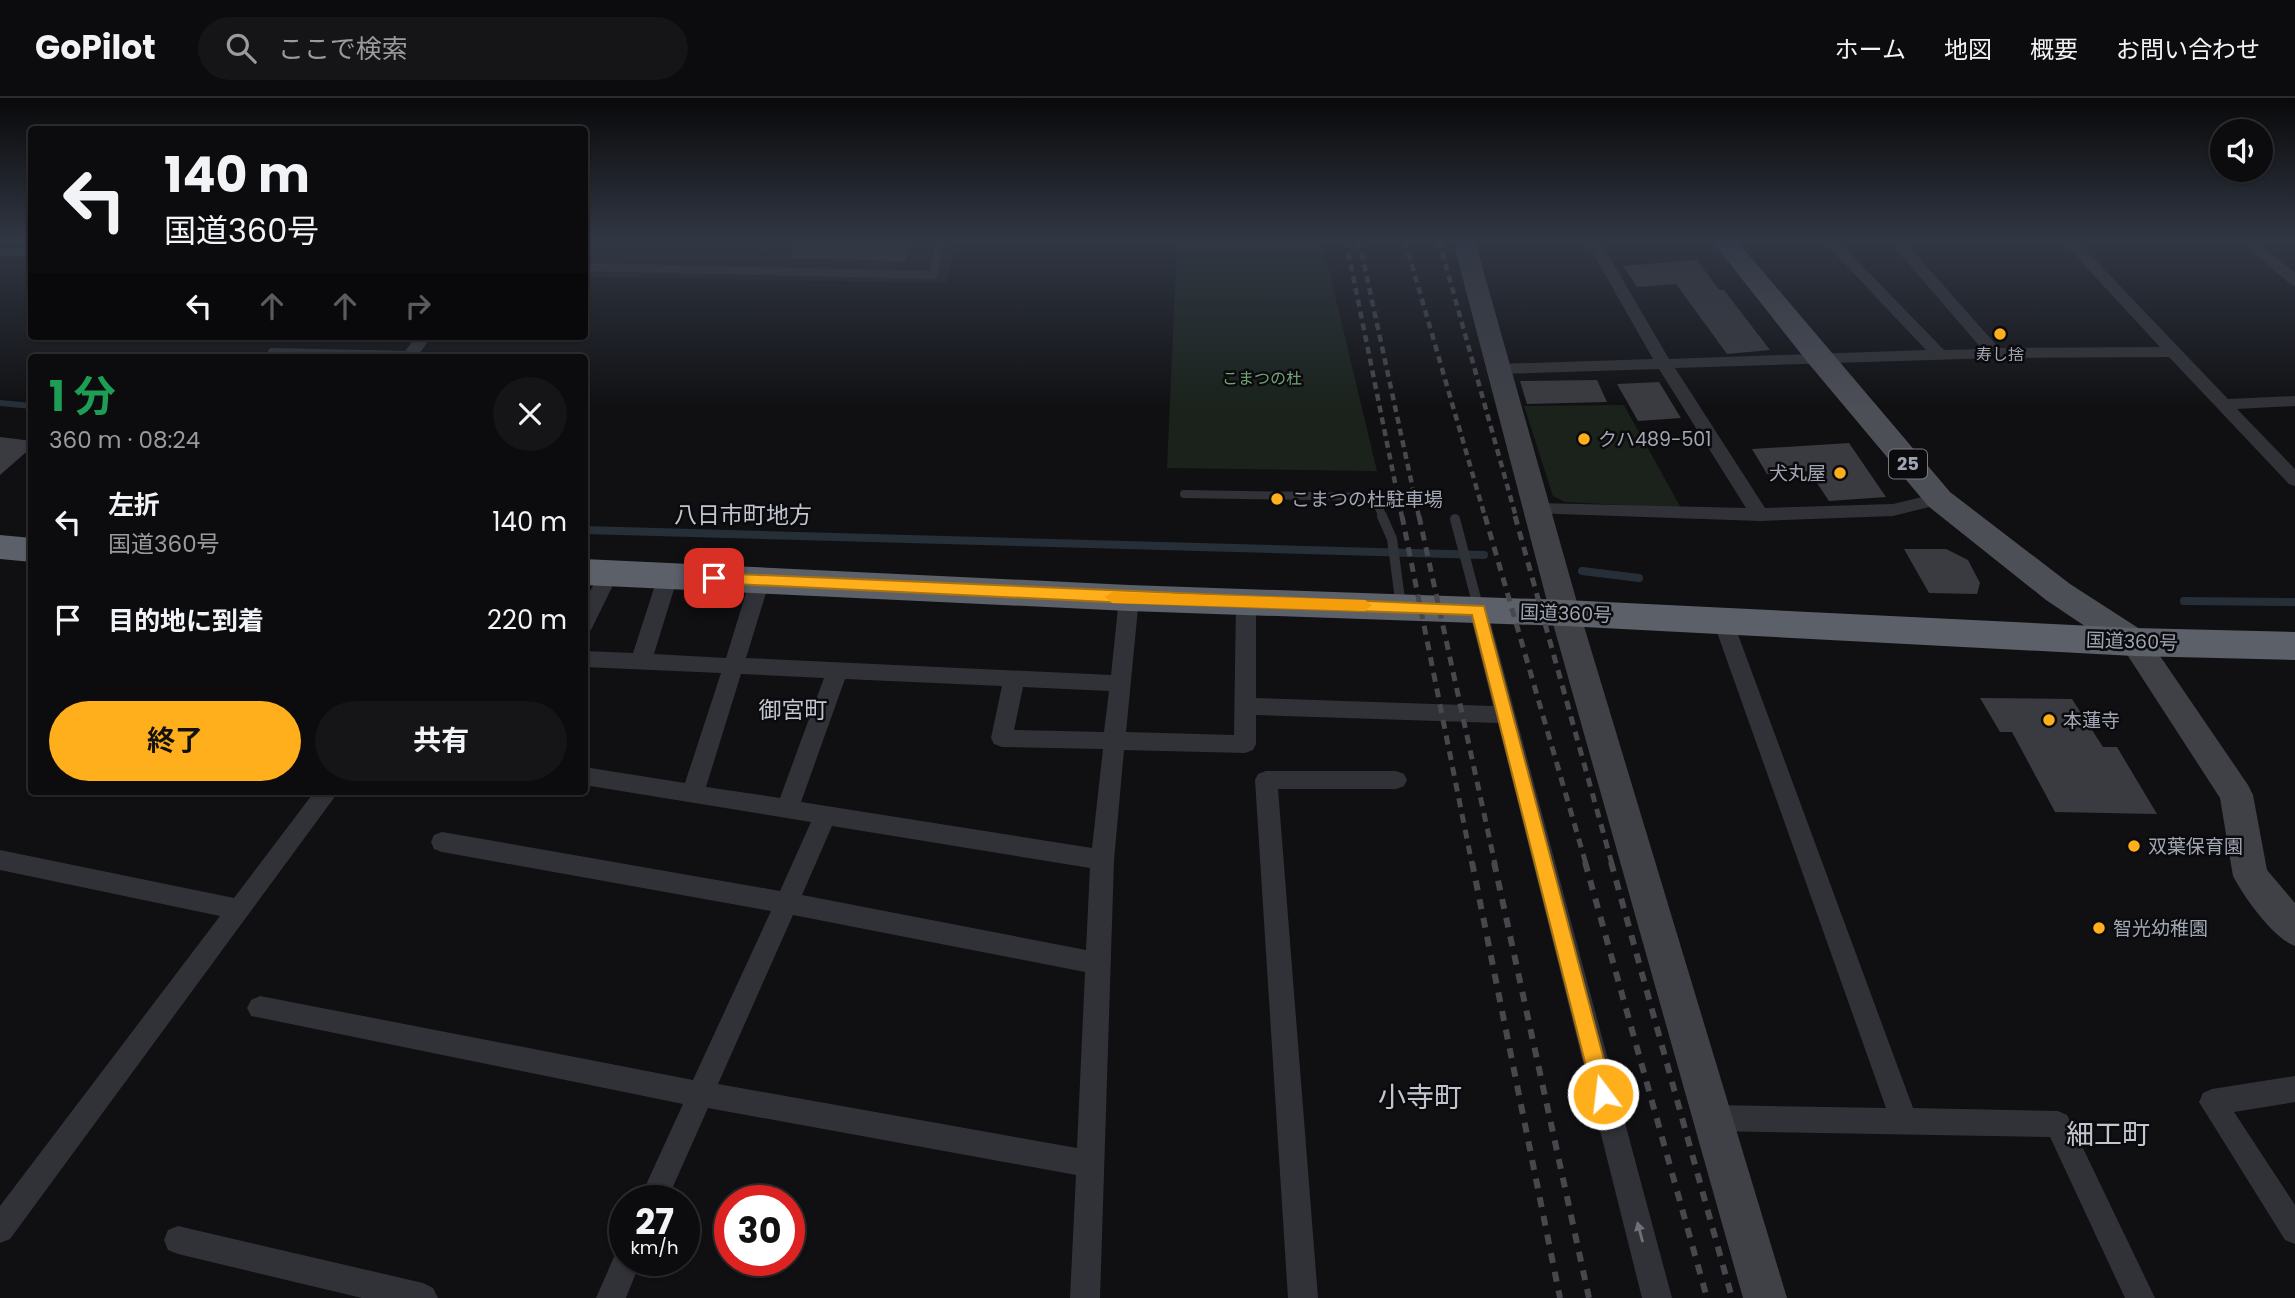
<!DOCTYPE html>
<html lang="ja">
<head>
<meta charset="utf-8">
<style>
	:root { --surface:#0c0c0e; --page:#151517; --text:#f1f3f6; --muted:#9a9b9e; --line:#2c2c2e; --accent:#ffaf1b }
	body { margin:0; font-family:Poppins,"Noto Sans JP",sans-serif; background:var(--page); color:var(--text); height:100vh; display:flex; flex-direction:column; font-size:26px; white-space:nowrap }
	* { box-sizing:border-box; margin:0 }
	p { font-size:23px; color:var(--muted) }
	.icon { flex:none; width:38px; height:38px; fill:none; stroke:currentColor; stroke-width:2; stroke-linecap:round; stroke-linejoin:round }
	.map { position:relative; flex:1; overflow:hidden }
	.sheet { position:absolute; left:28px; top:256px; width:560px; height:441px; display:flex; flex-direction:column; background:var(--surface); border-radius:7px; box-shadow:0 2px 5px #0004,0 0 0 2px var(--line) }
	.sheet>* { flex:none }
	.top-card { position:absolute; left:28px; top:28px; width:560px; height:214px; border-radius:7px; box-shadow:0 2px 5px #0004,0 0 0 2px var(--line); background:#0c0c0e; color:var(--text); overflow:hidden }
	.controls { position:absolute; left:2210px; top:21px; display:grid; gap:14px }
	.controls a { display:grid; place-items:center; width:63px; height:63px; border-radius:50%; background:var(--surface); box-shadow:0 2px 5px #0004,0 0 0 2px var(--line); font-size:35px }
	.speed { position:absolute; left:609px; top:1087px; display:flex; gap:14px; font-size:35px; font-weight:700; text-align:center }
	.speed>* { display:grid; place-content:center; width:91px; height:91px; border-radius:50%; background:var(--surface); box-shadow:0 2px 5px #0004,0 0 0 2px var(--line); line-height:1 }
	.speed small { font-size:18px; font-weight:400 }
	.speed .limit { border:10px solid #d22; background:#fff; color:#111 }
	.pin { position:absolute; display:grid; place-items:center; width:60px; height:60px; color:#fff; margin:-30px; border-radius:14px; box-shadow:0 4px 10px #0006 }
	.me { position:absolute; width:77px; margin:-38px; rotate:345deg; stroke-linejoin:round; filter:drop-shadow(0 0 5px #0008) }
	.turn { display:flex; align-items:center; gap:24px; height:147px; padding:0 21px; font-size:32px }
	.turn .icon { width:91px; height:91px; stroke-width:2.5 }
	.turn b { display:block; font-size:49px; line-height:60px }
	.lanes { display:flex; align-items:center; height:66px; padding:0 21px; background:#0003; justify-content:center; gap:35px; direction:ltr }
	.lanes .off { opacity:.35 }
	.round { display:grid; place-items:center; flex:none; width:74px; height:74px; border-radius:37px; background:var(--page) }
	.headline { display:flex; align-items:center; justify-content:space-between; height:119px; padding:0 21px }
	h1 { font-size:42px; font-weight:700; line-height:52px; color:#1e9e55 }
	.action { display:flex; gap:14px; margin-top:auto; padding:14px 21px }
	.action a { flex:1; height:80px; border-radius:42px; background:var(--accent); color:#111; font-size:28px; font-weight:700; line-height:80px; text-align:center }
	.action a+a { background:var(--page); color:var(--text) }
	ul { padding:0; list-style:none }
	li { display:flex; align-items:center; gap:21px; height:98px; padding:0 21px }
	li div { flex:1 }
	li b { display:block; font-size:26px }
	li em { font-style:normal }
	header { display:flex; align-items:center; gap:42px; box-sizing:border-box; height:98px; padding:0 35px; background:var(--surface); border-bottom:2px solid var(--line) }
	header strong { font-size:33px }
	nav { display:flex; gap:38px; margin-inline-start:auto; font-size:24px }
	.search { width:490px; height:63px; background:var(--page); display:flex; align-items:center; gap:18px; box-sizing:border-box; padding:0 24px; border-radius:38px; color:var(--muted); font-size:26px }
	.map>svg:first-child { display:block }
	.built { fill:#1c1c1f }
	.green { fill:#1a221b }
	.lines { fill:none; stroke-linecap:round; stroke-linejoin:round }
	.stream-far1 { stroke:#262f37; stroke-width:6 }
	.stream { stroke:#262f37; stroke-width:8 }
	.building { fill:#3a3b40 }
	.lane-far1 { stroke:#313237; stroke-width:8 }
	.lane { stroke:#313237; stroke-width:10 }
	.street { fill:#313237; fill-rule:evenodd }
	.secondary { fill:#3f4147; fill-rule:evenodd }
	.primary { fill:#4d4f57; fill-rule:evenodd }
	.highway { fill:#5c6069; fill-rule:evenodd }
	.rail-far2 { stroke:#46484e; stroke-width:4.5; stroke-dasharray:7 5; stroke-linecap:butt }
	.rail-far1 { stroke:#46484e; stroke-width:5; stroke-dasharray:9 7; stroke-linecap:butt }
	.rail { stroke:#46484e; stroke-width:6; stroke-dasharray:10 9; stroke-linecap:butt }
	.oneway { fill:#6e727c }
	.route { fill:#ffaf1b; stroke:#a67212; stroke-width:2 }
	.slow { fill:#f59e0b }
	.poi-dot { fill:#ffaf1b; stroke:#0b0b0d; stroke-width:2.5 }
	.labels { text-anchor:middle; stroke-width:5; stroke-linejoin:round; paint-order:stroke }
	.far-poi-label { font-size:16px; fill:#a0a6b4; stroke:#0b0b0d }
	.far-park-label { font-size:16px; fill:#74a276; stroke:#0b0b0d }
	.shield { fill:#0b0b0d; stroke:#737882; stroke-width:2 }
	.shield-label { font-size:18px; font-weight:bold; fill:#a0a6b4 }
	.poi-label { font-size:19px; fill:#a0a6b4; stroke:#0b0b0d; text-anchor:start }
	.street-label { font-size:19px; fill:#a0a6b4; stroke:#0b0b0d }
	.quarter-label { font-size:23px; fill:#c1c5d0; stroke:#0b0b0d }
	.near-quarter-label { font-size:28px; fill:#c1c5d0; stroke:#0b0b0d }
</style>
</head>
<body>
<header>
<strong>GoPilot</strong>
<div class="search"><svg class="icon" aria-label="search" viewBox="0 0 24 24"><circle cx="10" cy="10" r="6"/><path d="M15 15l6 6"/></svg>ここで検索</div>
<nav><a>ホーム</a><a>地図</a><a>概要</a><a>お問い合わせ</a></nav>
</header>
<div class="map">
<svg width="2295" height="1200" viewBox="0 0 2295 1200">
	<rect width="100%" height="100%" fill="#101012"/>
	<!-- built -->
	<path class="built" d="M585,143H956L947,185L585,179Z"/>
	<!-- green -->
	<path class="green" d="M1177,143H1322L1377,373L1167,370Z
		M1624,307L1681,410L1565,404L1553,398L1524,308Z"/>
	<g class="lines">
		<!-- stream-far1 -->
		<path class="stream-far1" d="M0,305L32,308"/>
		<!-- stream -->
		<path class="stream" d="M584,432L1484,457
			M1582,473L1639,480
			M2184,503L2295,504"/>
	</g>
	<!-- building -->
	<path class="building" d="M793,143H911L905,163L792,160Z
		M1697,162L1719,192H1724L1770,252L1727,256L1676,186L1637,189L1623,168Z
		M1597,282L1607,304L1527,306L1520,283Z
		M1659,284L1681,320L1638,323L1617,286Z
		M0,339L32,343V349L0,377Z
		M1849,345L1886,399L1829,403L1809,373L1767,376L1752,351Z
		M1904,451H1946L1968,462L1980,485L1977,496L1929,495Z
		M1980,600L2072,601L2103,649H2117L2157,716L2055,714L2012,634H2000Z"/>
	<g class="lines">
		<!-- lane-far1 -->
		<path class="lane-far1" d="M584,169L933,177L941,143
			M272,254L411,257
			M1184,396L1374,399L1383,419"/>
		<!-- lane -->
		<path class="lane" d="M1382,418L1392,441L1401,509
			M1455,421L1479,512"/>
		<!-- street -->
		<path class="street" d="M1586,143H1600L1669,261L1926,252L1823,143H1838L1944,252L1982,251L1889,143H1904L1999,250L2160,249L2062,143H2077L2228,301L2295,298V308L2237,311L2295,371V388L2289,386L2169,259L1995,260L1675,270L1765,410L1893,406L1939,395L1945,397L1948,401L1945,405L1893,418L1760,423L1530,415L1528,411L1530,407L1537,405L1746,410L1659,271L1499,276L1491,271L1499,266L1653,261Z
			M2240,143H2256L2295,175V188L2290,186Z
			M0,150H32V158H0Z
			M416,238H432L417,259H401Z
			M609,468L616,470L619,475L591,532L584,534V505L602,470Z
			M668,471L675,473L678,478L654,556L726,560L750,482L753,477H767L770,482L746,560L1111,577L1119,500L1122,495H1136L1139,500L1126,634L1234,637L1236,503L1239,498H1253L1256,503V600L1493,608L1469,512L1472,507L1479,505L1486,507L1672,1200H1642L1498,625L1256,617V646L1253,652L1245,655L1124,652L1114,762L1100,1200H1070L1076,1077L708,1010L667,1102H639L683,1006L251,918L247,910L251,902L260,898L693,982L771,813L442,754L434,751L431,744L434,737L442,734L780,793L811,724L584,687V669L685,685L721,575L584,569V553L633,555L658,478L661,473ZM741,576L824,580L780,700L706,689ZM845,581L1002,588L991,640L994,646L1002,649L1103,651L1092,750L801,704ZM1023,589L1109,593L1104,634L1014,632ZM832,728L1090,770L1086,852L802,797ZM793,817L1085,874L1077,1050L718,986Z
			M1723,516L1730,518L1733,523L1913,1010L2058,1013L2067,1017L2155,1200H2125L2050,1039L1712,1033L1703,1029L1699,1020L1703,1011L1712,1007L1886,1010L1713,523L1716,518Z
			M1266,673H1396L1404,676L1407,682L1404,688L1396,691H1278L1318,1200H1288L1255,682L1258,676Z
			M315,693H339L10,1141L0,1145V1108L220,818L0,772V752L234,800Z
			M2295,978V1004L2234,1014L2295,1107V1146L2285,1142L2199,1004L2203,995L2212,991Z
			M178,1128L423,1185L433,1190L438,1200H362L178,1156L168,1152L164,1142L168,1132Z
			M625,1149V1162H641L626,1200H596L617,1152Z"/>
		<!-- secondary -->
		<path class="secondary" d="M1453,143H1475L1580,515L1787,1200H1743L1550,515Z
			M2134,533L2145,536L2248,687L2253,697L2267,772L2295,805V848C2273,840 2244,799 2233,778L2220,700L2119,544L2123,536Z"/>
		<!-- primary -->
		<path class="primary" d="M1712,143H1737L1950,394L2070,486L2146,535L2151,544L2146,553L2134,557L2122,553L2046,502L1928,408L1809,266Z"/>
		<!-- highway -->
		<path class="highway" d="M0,437L32,440V464L0,461Z
			M584,461L1129,487L1565,502L2134,530L2295,534V562L2134,558L1565,528L1129,513L584,487Z"/>
		<!-- rail-far2 -->
		<path class="rail-far2" d="M1346,143L1402,419
			M1359,143L1419,419
			M1405,143L1485,419
			M1439,143L1516,419"/>
		<!-- rail-far1 -->
		<path class="rail-far1" d="M1402,418L1472,766
			M1419,418L1495,766
			M1485,418L1586,766
			M1515,418L1612,766"/>
		<!-- rail -->
		<path class="rail" d="M1472,764L1560,1200
			M1494,764L1589,1200
			M1585,764L1707,1200
			M1611,764L1732,1200"/>
	</g>
	<!-- one-way arrows -->
	<defs><path id="oneway-solid" d="M-6-.8H1V-3.2L6.5 0L1 3.2V.8H-6Z" transform="scale(1.75)"/></defs>
	<use class="oneway" href="#oneway-solid" transform="translate(1640 1134) rotate(-105)"/>
	<!-- sky -->
	<linearGradient id="sky" x2="0" y2="1"><stop stop-color="#09090a"/><stop offset="0.46" stop-color="#313744"/><stop offset="1" stop-color="#313744" stop-opacity="0"/></linearGradient>
	<rect width="2295" height="311" fill="url(#sky)"/>
	<!-- route -->
	<path class="route" d="M714,475L1484,508L1613,996L1610,1002L1603,1005L1596,1002L1593,996L1472,517L1129,505L714,485L707,480Z"/>
	<!-- slow -->
	<path class="slow" d="M1112,494L1365,502L1372,507L1365,513L1112,505L1105,499Z"/>
	<!-- markers -->
	<g class="poi-dot">
		<circle cx="2000" cy="236" r="7"/>
		<circle cx="1584" cy="341" r="7"/>
		<circle cx="1840" cy="375" r="7"/>
		<circle cx="1277" cy="401" r="7"/>
		<circle cx="2049" cy="622" r="7"/>
		<circle cx="2134" cy="748" r="7"/>
		<circle cx="2099" cy="830" r="7"/>
	</g>
	<g class="labels">
		<!-- far-poi labels -->
		<g class="far-poi-label">
			<text x="2000" y="262">寿し捨</text>
		</g>
		<!-- far-park labels -->
		<g class="far-park-label">
			<text x="1262" y="286">こまつの杜</text>
		</g>
		<!-- shield labels -->
		<rect class="shield" x="1889" y="351.5" width="38" height="29" rx="5"/>
		<g class="shield-label">
			<text x="1908" y="372">25</text>
		</g>
		<!-- poi labels -->
		<g class="poi-label">
			<text x="1598" y="348">クハ489-501</text>
			<text x="1826" y="382" text-anchor="end">犬丸屋</text>
			<text x="1291" y="408">こまつの杜駐車場</text>
			<text x="2063" y="629">本蓮寺</text>
			<text x="2148" y="755">双葉保育園</text>
			<text x="2113" y="837">智光幼稚園</text>
		</g>
		<!-- street labels -->
		<g class="street-label">
			<text transform="translate(1566 515) rotate(2)" y="7">国道360号</text>
			<text transform="translate(2132 543) rotate(2)" y="7">国道360号</text>
		</g>
		<!-- quarter labels -->
		<g class="quarter-label">
			<text x="743" y="425">八日市町地方</text>
			<text x="793" y="620">御宮町</text>
		</g>
		<!-- near-quarter labels -->
		<g class="near-quarter-label">
			<text x="1420" y="1009">小寺町</text>
			<text x="2108" y="1046">細工町</text>
		</g>
	</g>
</svg>
<div class="controls">
<a><svg class="icon" aria-label="sound" viewBox="0 0 24 24"><path d="M4 9h4l5-4v14l-5-4H4zM17 9q2 3 0 6"/></svg></a>
</div>
<div class="speed"><div>27<small>km/h</small></div><div class="limit">30</div></div>
<div class="pin" style="left:714px;top:480px;background:#d93025"><svg class="icon" aria-label="arrive" viewBox="0 0 24 24"><path d="M6 21V4h12l-3 4 3 4H6"/></svg></div>
<svg class="me" style="left:1603px;top:996px" viewBox="-20 -20 40 40"><circle r="17" fill="#ffaf1b" stroke="#fff" stroke-width="3"/><path d="M0-11L8 9 0 5-8 9z" fill="#fff"/></svg>
<div class="top-card">
<div class="turn"><svg class="icon" aria-label="left" viewBox="0 0 24 24"><path d="M17 20v-9H6M10 6l-5 5 5 5"/></svg><div><b>140 m</b>国道360号</div></div>
<div class="lanes"><svg class="icon" aria-label="left" viewBox="0 0 24 24"><path d="M17 20v-9H6M10 6l-5 5 5 5"/></svg><svg class="icon off" aria-label="ahead" viewBox="0 0 24 24"><path d="M12 20V5M6 11l6-6 6 6"/></svg><svg class="icon off" aria-label="ahead" viewBox="0 0 24 24"><path d="M12 20V5M6 11l6-6 6 6"/></svg><svg class="icon off" aria-label="right" viewBox="0 0 24 24"><path d="M7 20v-9h11M14 6l5 5-5 5"/></svg></div>
</div>
<section class="sheet">
<div class="headline"><div><h1>1 分</h1><p>360 m · 08:24</p></div><a class="round"><svg class="icon" aria-label="close" viewBox="0 0 24 24"><path d="M6 6l12 12M18 6L6 18"/></svg></a></div>
<ul>
<li><svg class="icon" aria-label="left" viewBox="0 0 24 24"><path d="M17 20v-9H6M10 6l-5 5 5 5"/></svg><div><b>左折</b><p>国道360号</p></div><em>140 m</em></li>
<li><svg class="icon" aria-label="arrive" viewBox="0 0 24 24"><path d="M6 21V4h12l-3 4 3 4H6"/></svg><div><b>目的地に到着</b></div><em>220 m</em></li>
</ul>
<div class="action"><a>終了</a><a>共有</a></div>
</section>
</div>
</body>
</html>
